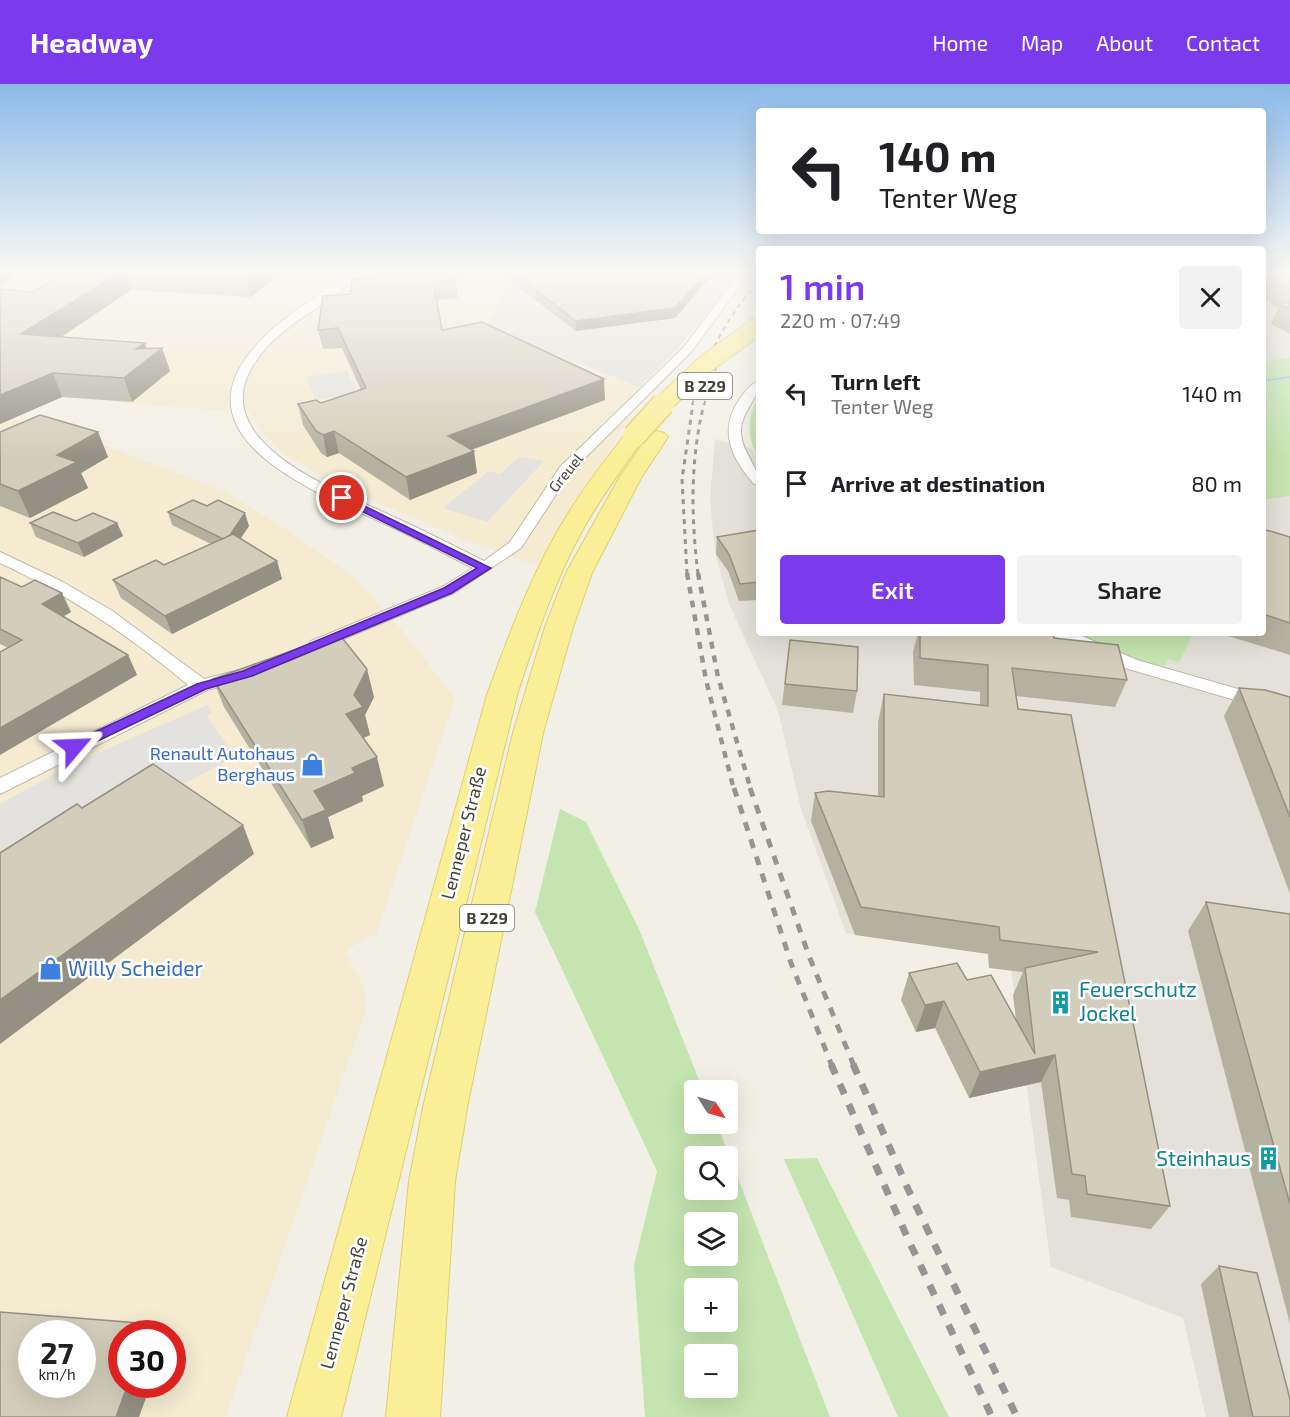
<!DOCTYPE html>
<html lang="en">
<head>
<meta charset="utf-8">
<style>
	:root { --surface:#fff; --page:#f2f2f2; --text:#202124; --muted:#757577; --accent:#7c3aed }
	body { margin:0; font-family:"Exo 2",sans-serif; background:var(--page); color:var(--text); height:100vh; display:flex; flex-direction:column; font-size:22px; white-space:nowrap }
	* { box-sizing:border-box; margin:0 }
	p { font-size:20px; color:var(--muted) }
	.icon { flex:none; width:33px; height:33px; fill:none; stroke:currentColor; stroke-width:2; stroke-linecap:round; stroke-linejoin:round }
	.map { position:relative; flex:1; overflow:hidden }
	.sheet { position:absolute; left:756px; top:162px; width:510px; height:390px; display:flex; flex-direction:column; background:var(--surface); border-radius:6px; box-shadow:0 6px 24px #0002 }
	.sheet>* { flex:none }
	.hud { position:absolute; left:756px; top:24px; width:510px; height:126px; border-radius:6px; box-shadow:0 6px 24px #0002; background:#fff; color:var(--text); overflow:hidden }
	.needle { width:39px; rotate:127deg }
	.controls { position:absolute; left:684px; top:996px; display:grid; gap:12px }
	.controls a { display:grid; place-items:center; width:54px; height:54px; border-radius:6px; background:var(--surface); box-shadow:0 6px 24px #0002; font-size:30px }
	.speed { position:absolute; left:18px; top:1236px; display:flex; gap:12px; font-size:30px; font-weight:700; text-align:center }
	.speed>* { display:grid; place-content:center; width:78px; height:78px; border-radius:50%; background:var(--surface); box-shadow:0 6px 24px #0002; line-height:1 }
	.speed small { font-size:15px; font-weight:400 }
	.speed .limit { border:9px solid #d22; background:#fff; color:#111 }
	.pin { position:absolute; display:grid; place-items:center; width:51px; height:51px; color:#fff; margin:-26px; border:3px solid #fff; border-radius:50%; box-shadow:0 2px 6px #0007 }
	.me { position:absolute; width:66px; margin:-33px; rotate:64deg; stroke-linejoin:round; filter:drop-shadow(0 0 4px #0008) }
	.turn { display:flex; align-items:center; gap:21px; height:126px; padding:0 24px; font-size:27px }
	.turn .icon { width:78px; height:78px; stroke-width:2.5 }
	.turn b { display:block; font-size:42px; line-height:51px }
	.round { display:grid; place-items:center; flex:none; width:63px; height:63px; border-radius:6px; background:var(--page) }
	.summary { display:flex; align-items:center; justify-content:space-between; height:102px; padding:0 24px }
	h1 { font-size:36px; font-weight:600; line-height:45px; color:var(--accent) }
	.primary-button { display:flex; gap:12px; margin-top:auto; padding:12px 24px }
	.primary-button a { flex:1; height:69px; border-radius:6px; background:var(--accent); color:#fff; font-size:24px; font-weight:600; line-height:69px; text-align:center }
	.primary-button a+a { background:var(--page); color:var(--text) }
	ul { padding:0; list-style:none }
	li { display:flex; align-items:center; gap:18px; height:90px; padding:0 24px }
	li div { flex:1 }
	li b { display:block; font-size:22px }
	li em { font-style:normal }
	header { display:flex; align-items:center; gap:36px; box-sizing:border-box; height:84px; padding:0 30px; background:var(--accent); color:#fff }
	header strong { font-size:28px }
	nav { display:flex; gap:33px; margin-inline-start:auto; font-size:21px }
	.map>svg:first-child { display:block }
	.commercial { fill:#f4ebd1; fill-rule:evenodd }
	.industrial { fill:#e4e1da }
	.green { fill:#c4e5af; fill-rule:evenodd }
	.parking { fill:#e3e2de }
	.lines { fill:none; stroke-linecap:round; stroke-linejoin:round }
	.stream { fill:#a3c3ed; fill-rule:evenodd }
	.minor-casing { stroke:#bdb9a9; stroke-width:2 }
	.primary-casing { stroke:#dfcf67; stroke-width:2 }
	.minor { fill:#fff; fill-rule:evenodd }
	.primary { fill:#faef96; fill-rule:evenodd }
	.rail-far4 { stroke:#959595; stroke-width:2; stroke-dasharray:4.5 4.5; stroke-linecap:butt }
	.rail-far3 { stroke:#959595; stroke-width:3; stroke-dasharray:5 5; stroke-linecap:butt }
	.rail-far2 { stroke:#959595; stroke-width:4.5; stroke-dasharray:7 7; stroke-linecap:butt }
	.rail-far1 { stroke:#959595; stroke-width:5; stroke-dasharray:9 9; stroke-linecap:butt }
	.rail { stroke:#959595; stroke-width:7; stroke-dasharray:11 11; stroke-linecap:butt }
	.primary-bridge-far1-casing { stroke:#dfcf67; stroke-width:20; stroke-linecap:butt }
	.primary-bridge-casing { stroke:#dfcf67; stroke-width:25; stroke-linecap:butt }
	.primary-bridge-far1 { stroke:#faef96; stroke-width:18 }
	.primary-bridge { stroke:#faef96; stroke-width:22 }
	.wall { fill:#b5b1a1 }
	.shaded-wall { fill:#949083 }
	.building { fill:#d3cebb; stroke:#949083; stroke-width:1.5; fill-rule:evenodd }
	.route { fill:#7c3aed; stroke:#51269a; stroke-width:1.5 }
	.labels { text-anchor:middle; stroke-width:5; stroke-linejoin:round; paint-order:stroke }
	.far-street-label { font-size:15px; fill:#444135; stroke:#fff }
	.shield { fill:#fff; stroke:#7c7a72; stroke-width:1.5 }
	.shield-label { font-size:16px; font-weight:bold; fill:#444135 }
	.shop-label { font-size:18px; fill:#366cbe; stroke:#fff; text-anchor:end }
	.street-label { font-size:18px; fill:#444135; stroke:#fff }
	.near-shop-label { font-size:21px; fill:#366cbe; stroke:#fff; text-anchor:start }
	.near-culture-label { font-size:21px; fill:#0d838f; stroke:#fff; text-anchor:start }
</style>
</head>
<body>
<header>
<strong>Headway</strong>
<nav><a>Home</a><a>Map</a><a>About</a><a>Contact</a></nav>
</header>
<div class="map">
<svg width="1290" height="1333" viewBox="0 0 1290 1333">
	<rect width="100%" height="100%" fill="#f2f0e6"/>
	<!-- commercial -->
	<path class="commercial" d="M0,188H518L485,243L640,303L632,331L567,433L545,485L468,457L345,405L285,371L263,350L250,329L0,309Z
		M0,332L72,349L224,407L290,448L356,495L408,553L455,614L376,851L365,854L345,868L363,901L367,923L226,1333H0ZM32,1250H82V1300H32ZM122,1250H172V1300H122Z"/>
	<!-- industrial -->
	<path class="industrial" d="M518,188H740L678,264L640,303L485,243Z
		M1263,188H1290V273L1263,277Z
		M715,355L752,365L759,375V549H1109L1179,579L1194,549H1263V416L1290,412V1333H1206L1183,1234L1051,1183L1011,886L989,884L988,870L846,849L801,725L778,627L729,520L715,468L710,416Z"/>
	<!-- green -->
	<path class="green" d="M1290,273V412L1263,416V277Z
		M759,313V375C747,357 746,331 759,313Z
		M1071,549H1194L1179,579L1168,575L1166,581H1142Z
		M560,725L586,738L639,845L703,1006H694V1040H717L830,1333H645L634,1181L657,1087L535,828ZM728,1072V1106H694V1072ZM694,1138H728V1172H694ZM694,1204H728V1238H694ZM728,1270V1304H694V1270Z
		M817,1074L949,1333H898L784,1075Z"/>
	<!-- parking -->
	<path class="parking" d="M347,287L358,309L315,316L306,293Z
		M519,373L544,377L487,438L443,424L489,387L500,390Z
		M207,621L212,628L207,632L235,673L166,709L0,810V720L71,681Z"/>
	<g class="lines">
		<!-- stream -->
		<path class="stream" d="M522,188H526L514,204H512Z
			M1290,292V294L1263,298V296Z"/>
		<defs>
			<path id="minor" d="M349,188H360C329,223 280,239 254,280C202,360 344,409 394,433C425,447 454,462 484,477L510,458L560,383L683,264L740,188H750L691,268L570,389L521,464L454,509L317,566L311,565L308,561L311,557L442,503L473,484C443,469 414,453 383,439C330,414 190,363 242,280C267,240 313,217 349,188Z
				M759,297C759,316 740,328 741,349C742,369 759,382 759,401L754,400C732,375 718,347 739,316C744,309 750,300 759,297Z
				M0,468L61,497L111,526L204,595L239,586L248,592L245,596L207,606L0,710V694L188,601C130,552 69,511 0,479Z
				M1052,549H1075L1137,576L1290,620V632L1125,584L1055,553Z"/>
			<path id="primary" d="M634,346L641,348L645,352C623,384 600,414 581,449C553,500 535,556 517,611L341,1333H287L487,611C507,556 527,502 556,450C576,414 601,381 627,348Z
				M657,347L664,349L668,353L641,394L592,489L573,543L543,649L468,1019L455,1097L440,1333H386L409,1097L424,1019L513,649L545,543L566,489L619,394L650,349Z"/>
		</defs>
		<!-- minor casing -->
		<use href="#minor" class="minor-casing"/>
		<!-- primary casing -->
		<use href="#primary" class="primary-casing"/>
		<!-- minor -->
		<use href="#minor" class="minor"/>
		<!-- primary -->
		<use href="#primary" class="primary"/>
		<!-- rail-far4 -->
		<path class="rail-far4" d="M692,321C705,274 727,233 759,196
			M704,321L720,271"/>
		<!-- rail-far3 -->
		<path class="rail-far3" d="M687,490L682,395L693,320
			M698,490C691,433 690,376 704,320"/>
		<!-- rail-far2 -->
		<path class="rail-far2" d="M687,489L706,596L734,706
			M698,489L718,593L751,706"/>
		<!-- rail-far1 -->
		<path class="rail-far1" d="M734,704L791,879L832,982
			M750,704L809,872L854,982"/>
		<!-- rail -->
		<path class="rail" d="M831,980L908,1155L992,1333
			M853,980L908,1105L1017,1333"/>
		<defs>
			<path id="primary-bridge-far1" d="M662,321L708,278L759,241"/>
			<path id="primary-bridge" d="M634,352L663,320"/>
		</defs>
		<!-- primary-bridge-far1 casing -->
		<use href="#primary-bridge-far1" class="primary-bridge-far1-casing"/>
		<!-- primary-bridge casing -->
		<use href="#primary-bridge" class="primary-bridge-casing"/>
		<!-- primary-bridge-far1 -->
		<use href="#primary-bridge-far1" class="primary-bridge-far1"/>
		<!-- primary-bridge -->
		<use href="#primary-bridge" class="primary-bridge"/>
	</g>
	<!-- wall -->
	<path class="wall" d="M0,188H281L251,213L131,206L61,253L147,265L162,264L170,287L132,318L62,313L0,340V205L33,208L60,192L19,190Z
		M372,188H471V189L455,191L458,214L436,216L442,246L605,316L472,366L477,389L410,416L339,369L327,373L321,369L303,341L298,320L321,319L361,306L342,264L323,265L318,246L351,210L372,194Z
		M502,188H730L724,196L709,194L675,234L576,247L520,204Z
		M1263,188H1290V250L1271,240L1278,224L1274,222L1263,214Z
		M0,348H98L108,373L81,389L88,404L30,434L0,422Z
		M168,428L249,442L240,455L277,477L282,495L172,550L121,514L113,496L164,481L211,460L172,441Z
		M76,437L117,439L123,452L84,473L36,453L30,439Z
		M1263,445L1290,453V571L1219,549H1263Z
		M759,446V516L739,517L728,487L716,470L717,453Z
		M0,493L71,528L64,532L128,571L137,591L8,564L0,560Z
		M918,549H1053L1054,554L1127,596L1115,623L1016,612L1018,625L1071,631L1170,1122L1151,1145L1071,1133L1069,1116L1057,1114L1041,998L969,1014L935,944L916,948L901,916L909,889L967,896L1016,936L1013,911L1023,888L989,884L988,870L855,851L811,737L815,709L878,712V638L884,610L980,621V608L914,601L913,568Z
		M790,556L857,607L853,629L782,621Z
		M213,595L374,613L365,631L370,651L363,654L384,702L362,712L363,717L328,733L334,754L311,764L224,623Z
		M1239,604L1290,613V810L1224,632Z
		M1206,818L1290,830V1240L1188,847Z
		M1219,1182L1290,1333H1229L1201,1200Z"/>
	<!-- shaded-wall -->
	<path class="shaded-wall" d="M0,188H18L19,190L0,201Z
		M120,188H125L131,206L31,273L21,250Z
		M250,188H281L251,213L245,192Z
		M454,188H471V189L454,191Z
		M707,188H710L709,194L675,234L576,247V237Z
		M724,188H730L724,196Z
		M145,259L150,274L162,264L170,287L132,318L124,294L136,265Z
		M53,289L62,313L0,340V311Z
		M604,295L605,316L451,373L448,352Z
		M334,347L339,369L327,373L323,351Z
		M98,348L108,373L81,389L88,404L30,434L18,407L57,371Z
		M474,367L477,389L410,416L406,393Z
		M245,429L249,442L231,469L227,456Z
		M117,439L123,452L84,473L78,459Z
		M277,477L282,495L172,550L165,532Z
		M62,509L71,528L51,539L42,520Z
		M128,571L137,591L0,671V644Z
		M367,585L374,613L365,631L370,651L353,658L346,630L354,611Z
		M377,673L384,702L362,712L363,717L328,733L334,754L311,764L302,736L314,707L352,684Z
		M243,741L254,770L0,960V916Z
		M944,917L935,944L916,948L925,921Z
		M1055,971L1041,998L969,1014L980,988Z
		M152,1240L161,1250H148Z
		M128,1300H151L139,1333H116Z"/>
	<!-- building -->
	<path class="building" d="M67,188H120L21,250L145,259L136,265L162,264L124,294L53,289L0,311V205L33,208Z
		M176,188H250L245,192Z
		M372,188H455L456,196L433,198L442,246L482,238L604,295L448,352L474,367L406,393L334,347L323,351L316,347L298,320L316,316L321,319L366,304L338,244L318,246L323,212L351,210L352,195L372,194Z
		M512,188H707L675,224L576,237Z
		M1263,188H1269V190L1290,192V205L1282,202Z
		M1290,218V225L1280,220Z
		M40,331L98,348L57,371L77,378L18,407L0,400V348Z
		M193,416L207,422L218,416L245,429L230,451L223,455L168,428Z
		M53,428L76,437L93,429L117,439L78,459L30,439Z
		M1263,445L1290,453V539L1263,530Z
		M759,446V498L740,500L729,470L717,453Z
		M233,450L277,477L165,532L113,496L156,476L164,481Z
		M0,493L22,503L35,496L62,509L42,520L128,571L0,644V568L22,556L0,545Z
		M920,549H1053L1054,554L1118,561L1127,596L1012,584L1018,625L1071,631L1170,1122L1087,1110L1085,1092L1072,1090L1055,971L980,988L944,917L925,921L909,889L957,879L967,896L991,891L1035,970L1025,884L1098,868L1000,856L999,843L861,823L815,709L828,707L884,713V610L988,622V581L920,574Z
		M339,550L367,585L354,611L363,623L346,630L377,673L352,684L355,689L314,707L326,726L302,736L213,595Z
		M790,556L858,563L857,607L785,600Z
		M1239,604L1265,606L1290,613V733Z
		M153,680L243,741L0,916V769L77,720L82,724Z
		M1206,818L1290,830V1120Z
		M1219,1182L1257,1189L1290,1315V1333H1253Z
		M0,1228L152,1240L148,1250H122V1300H128L116,1333H0ZM32,1250H82V1300H32Z"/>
	<!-- sky -->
	<linearGradient id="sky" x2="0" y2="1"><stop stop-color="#8cbaea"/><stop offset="0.5" stop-color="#f9f8f4"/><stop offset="1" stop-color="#f9f8f4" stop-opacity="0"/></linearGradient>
	<rect width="1290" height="375" fill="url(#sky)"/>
	<!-- route -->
	<path class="route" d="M342,411L491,484L452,509L252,592L206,605L79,666H69V660L197,600L243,587L444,504L477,484L339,416L337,414Z"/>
	<!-- icons -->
	<defs>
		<symbol id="shop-bare" viewBox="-9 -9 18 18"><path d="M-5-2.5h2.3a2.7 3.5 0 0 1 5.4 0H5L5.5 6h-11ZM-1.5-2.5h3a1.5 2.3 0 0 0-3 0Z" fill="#3f7fe0" stroke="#fff" stroke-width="2.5" paint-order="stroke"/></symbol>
		<symbol id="building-bare" viewBox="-9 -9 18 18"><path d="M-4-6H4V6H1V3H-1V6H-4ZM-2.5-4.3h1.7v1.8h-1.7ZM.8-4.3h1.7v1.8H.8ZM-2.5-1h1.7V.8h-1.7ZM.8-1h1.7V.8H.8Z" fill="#0f9aa8" stroke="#fff" stroke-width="2.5" paint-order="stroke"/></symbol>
	</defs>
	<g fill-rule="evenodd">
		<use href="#shop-bare" x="296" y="664" width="33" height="33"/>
		<use href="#shop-bare" x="34" y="868" width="33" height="33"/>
		<use href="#building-bare" x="1044" y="902" width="33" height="33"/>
		<use href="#building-bare" x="1252" y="1058" width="33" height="33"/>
	</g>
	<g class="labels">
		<!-- far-street labels -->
		<g class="far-street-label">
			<text transform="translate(566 389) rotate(-51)" y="5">Greuel</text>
		</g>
		<!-- shield labels -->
		<g class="shield">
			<rect x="678" y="289" width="54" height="26" rx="4.5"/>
			<rect x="460" y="821" width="54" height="26" rx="4.5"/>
		</g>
		<g class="shield-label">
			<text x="705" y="308">B 229</text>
			<text x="487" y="840">B 229</text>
		</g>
		<!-- shop labels -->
		<g class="shop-label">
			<text x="295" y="676">Renault Autohaus<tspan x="295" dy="21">Berghaus</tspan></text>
		</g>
		<!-- street labels -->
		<g class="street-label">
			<text transform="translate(464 749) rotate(-76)" y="6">Lenneper Straße</text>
			<text transform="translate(344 1219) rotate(-75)" y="6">Lenneper Straße</text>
		</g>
		<!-- near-shop labels -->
		<g class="near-shop-label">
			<text x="68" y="892">Willy Scheider</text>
		</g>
		<!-- near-culture labels -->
		<g class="near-culture-label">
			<text x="1079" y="913">Feuerschutz<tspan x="1079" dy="24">Jockel</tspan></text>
			<text x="1251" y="1082" text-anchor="end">Steinhaus</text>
		</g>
	</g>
</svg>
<div class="controls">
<a><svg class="needle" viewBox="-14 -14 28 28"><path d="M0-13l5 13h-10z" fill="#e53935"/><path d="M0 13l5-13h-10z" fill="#757577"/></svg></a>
<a><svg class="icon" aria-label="search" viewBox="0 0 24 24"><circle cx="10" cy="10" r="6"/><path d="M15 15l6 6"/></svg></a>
<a><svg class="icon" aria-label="layers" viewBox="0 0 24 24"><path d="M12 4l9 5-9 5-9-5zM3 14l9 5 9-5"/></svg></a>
<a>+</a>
<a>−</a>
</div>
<div class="speed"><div>27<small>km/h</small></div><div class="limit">30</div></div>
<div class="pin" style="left:342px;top:414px;background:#d93025"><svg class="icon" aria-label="arrive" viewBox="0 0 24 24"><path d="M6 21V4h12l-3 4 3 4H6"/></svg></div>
<svg class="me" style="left:74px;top:663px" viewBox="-20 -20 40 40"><path d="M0-17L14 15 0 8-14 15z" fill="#7c3aed" stroke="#fff" stroke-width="4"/></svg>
<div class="hud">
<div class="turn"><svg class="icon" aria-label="left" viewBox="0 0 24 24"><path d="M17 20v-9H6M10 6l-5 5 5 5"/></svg><div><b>140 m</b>Tenter Weg</div></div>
</div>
<section class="sheet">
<div class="summary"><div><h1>1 min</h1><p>220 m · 07:49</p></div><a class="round"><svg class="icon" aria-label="close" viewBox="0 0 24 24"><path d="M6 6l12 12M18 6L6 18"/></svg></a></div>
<ul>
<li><svg class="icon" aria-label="left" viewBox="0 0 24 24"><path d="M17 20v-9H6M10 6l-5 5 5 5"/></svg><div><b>Turn left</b><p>Tenter Weg</p></div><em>140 m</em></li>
<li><svg class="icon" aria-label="arrive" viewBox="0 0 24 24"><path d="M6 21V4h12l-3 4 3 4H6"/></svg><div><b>Arrive at destination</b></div><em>80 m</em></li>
</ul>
<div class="primary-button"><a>Exit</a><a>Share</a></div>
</section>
</div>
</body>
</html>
